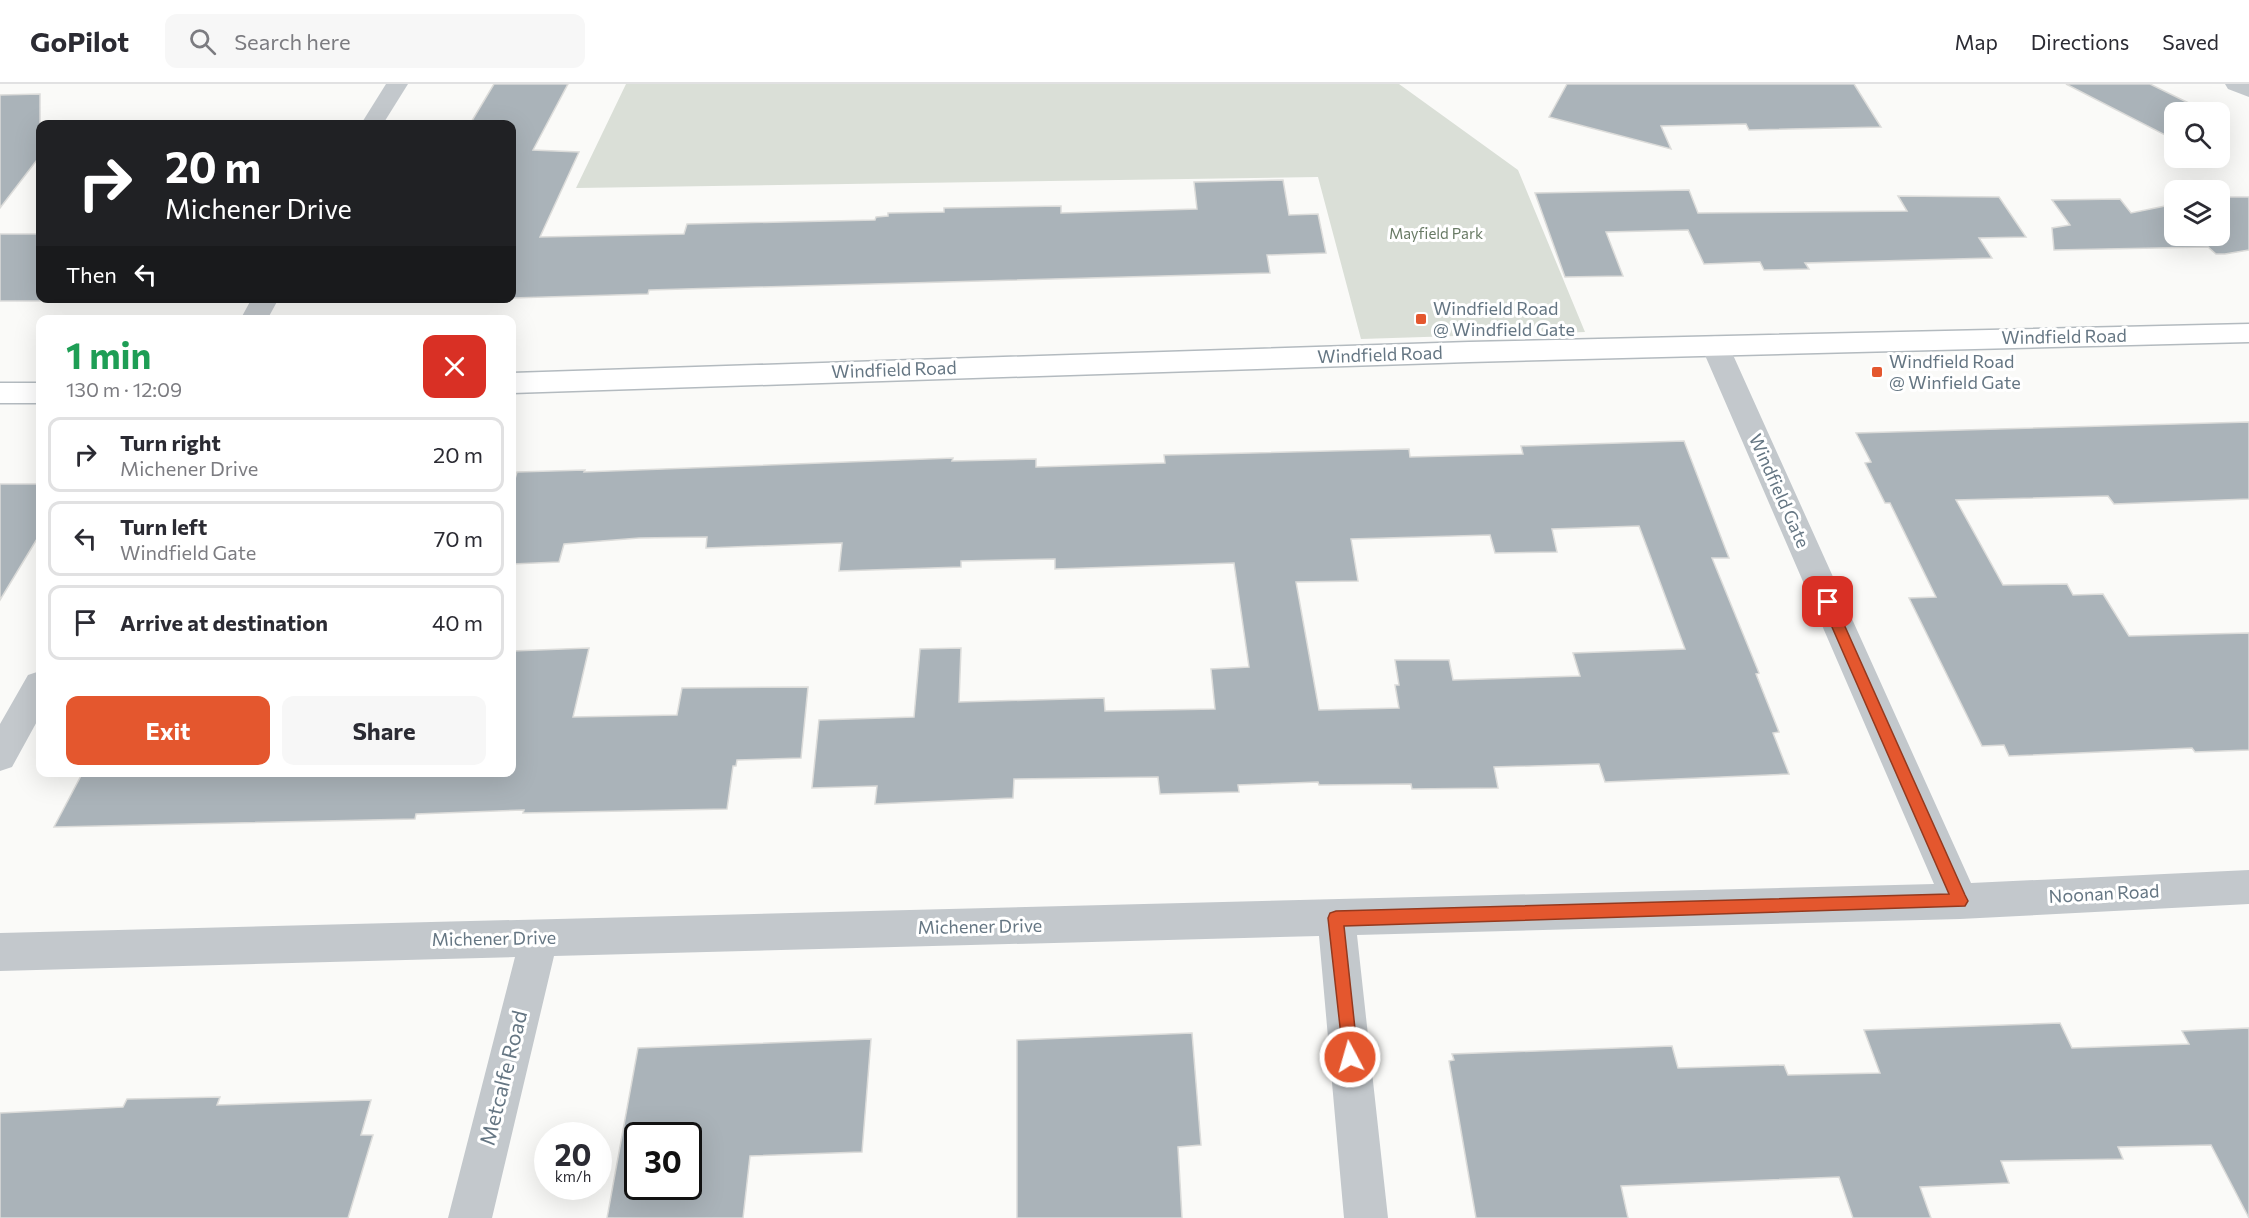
<!DOCTYPE html>
<html lang="en">
<head>
<meta charset="utf-8">
<style>
	:root { --surface:#fff; --page:#f7f7f7; --text:#2b2b33; --muted:#7c7c81; --line:#e1e1e2; --accent:#e4572e }
	body { margin:0; font-family:Commissioner,sans-serif; background:var(--page); color:var(--text); height:100vh; display:flex; flex-direction:column; font-size:22px; white-space:nowrap }
	* { box-sizing:border-box; margin:0 }
	p { font-size:20px; color:var(--muted) }
	.icon { flex:none; width:33px; height:33px; fill:none; stroke:currentColor; stroke-width:2; stroke-linecap:round; stroke-linejoin:round }
	.map { position:relative; flex:1; overflow:hidden }
	.drawer { position:absolute; left:36px; top:231px; width:480px; height:462px; display:flex; flex-direction:column; background:var(--surface); border-radius:12px; box-shadow:0 6px 24px #0002 }
	.drawer>* { flex:none }
	.top-card { position:absolute; left:36px; top:36px; width:480px; height:183px; border-radius:12px; box-shadow:0 6px 24px #0002; background:#202124; color:#fff; overflow:hidden }
	.tools { position:absolute; left:2164px; top:18px; display:grid; gap:12px }
	.tools a { display:grid; place-items:center; width:66px; height:66px; border-radius:12px; background:var(--surface); box-shadow:0 6px 24px #0002; font-size:30px }
	.speed { position:absolute; left:534px; top:1038px; display:flex; gap:12px; font-size:30px; font-weight:700; text-align:center }
	.speed>* { display:grid; place-content:center; width:78px; height:78px; border-radius:50%; background:var(--surface); box-shadow:0 6px 24px #0002; line-height:1 }
	.speed small { font-size:15px; font-weight:400 }
	.speed .limit { border:3px solid #111; border-radius:9px; background:#fff; color:#111 }
	.pin { position:absolute; display:grid; place-items:center; width:51px; height:51px; color:#fff; margin:-26px; border-radius:12px; box-shadow:0 3px 9px #0006 }
	.me { position:absolute; width:66px; margin:-33px; rotate:354deg; stroke-linejoin:round; filter:drop-shadow(0 0 4px #0008) }
	.turn { display:flex; align-items:center; gap:21px; height:126px; padding:0 30px; font-size:27px }
	.turn .icon { width:78px; height:78px; stroke-width:2.5 }
	.turn b { display:block; font-size:42px; line-height:51px }
	.then { display:flex; align-items:center; height:57px; padding:0 30px; background:#0003; gap:12px; font-size:22px }
	.round { display:grid; place-items:center; flex:none; width:63px; height:63px; border-radius:12px; background:var(--page) }
	.overview { display:flex; align-items:center; justify-content:space-between; height:102px; padding:0 30px }
	h1 { font-size:36px; font-weight:700; line-height:45px; color:#1e9e55 }
	.action { display:flex; gap:12px; margin-top:auto; padding:12px 30px }
	.action a { flex:1; height:69px; border-radius:12px; background:var(--accent); color:#fff; font-size:24px; font-weight:700; line-height:69px; text-align:center }
	.action a+a { background:var(--page); color:var(--text) }
	ul { padding:0; list-style:none }
	li { display:flex; align-items:center; gap:18px; height:75px; margin:0 12px 9px; padding:0 18px; border:3px solid var(--line); border-radius:12px }
	li div { flex:1 }
	li b { display:block; font-size:22px }
	li em { font-style:normal }
	header { display:flex; align-items:center; gap:36px; box-sizing:border-box; height:84px; padding:0 30px; background:var(--surface); border-bottom:2px solid var(--line) }
	header strong { font-size:28px }
	nav { display:flex; gap:33px; margin-inline-start:auto; font-size:21px }
	.search { width:420px; height:54px; background:var(--page); display:flex; align-items:center; gap:15px; box-sizing:border-box; padding:0 21px; border-radius:12px; color:var(--muted); font-size:22px }
	.map>svg:first-child { display:block }
	.green { fill:#dadfd7 }
	.building { fill:#aab3b9; stroke:#dcdcda; stroke-width:1.5; fill-rule:evenodd }
	.lines { fill:none; stroke-linecap:round; stroke-linejoin:round }
	.secondary-casing { stroke:#b3babf; stroke-width:3 }
	.street { fill:#c3c8cc; fill-rule:evenodd }
	.secondary { fill:#fff; fill-rule:evenodd }
	.route { fill:#e4572e; stroke:#94391e; stroke-width:1.5 }
	.poi-dot { fill:#e4572e; stroke:#fff; stroke-width:2 }
	.labels { text-anchor:middle; stroke-width:6; stroke-linejoin:round; paint-order:stroke }
	.far-park-label { font-size:15px; fill:#687a64; stroke:#fff }
	.poi-label { font-size:18px; fill:#657683; stroke:#fff; text-anchor:start }
	.street-label { font-size:18px; fill:#657683; stroke:#fff }
	.near-street-label { font-size:21px; fill:#657683; stroke:#fff }
</style>
</head>
<body>
<header>
<strong>GoPilot</strong>
<div class="search"><svg class="icon" aria-label="search" viewBox="0 0 24 24"><circle cx="10" cy="10" r="6"/><path d="M15 15l6 6"/></svg>Search here</div>
<nav><a>Map</a><a>Directions</a><a>Saved</a></nav>
</header>
<div class="map">
<svg width="2249" height="1134" viewBox="0 0 2249 1134">
	<rect width="100%" height="100%" fill="#fafaf8"/>
	<!-- green -->
	<path class="green" d="M626,0H1399L1518,86L1585,248L1361,255L1318,93L576,104Z"/>
	<!-- building -->
	<path class="building" d="M494,0H568L533,66L579,68L540,153L684,150L687,140L875,136L876,133L888,132V129L944,128V124L1061,122V129L1197,125L1194,98L1283,96L1289,131L1318,130L1326,169L1267,171L1270,189L649,206L648,210L512,214V40H470Z
		M1567,0H1854L1881,43L1749,46L1746,40L1661,42L1671,65L1549,33Z
		M2066,0H2150L2205,27L2175,28V45L2165,51Z
		M40,10V72L0,124V11Z
		M1689,106L1698,129L1907,127L1898,112L1999,113L2026,153L1979,154L1992,174L1805,179L1809,185L1764,186L1760,178L1704,180L1688,146L1606,148L1623,192L1565,193L1535,109Z
		M2220,113H2249V166L2225,170H2216L2208,163L2054,166L2052,144L2070,141L2052,116L2120,115L2131,129L2175,120V152H2220Z
		M0,150H40V217H0Z
		M2249,338V415L2114,420L2108,412L1956,416L2003,501L2067,500L2073,511L2103,510L2129,552L2249,549V666L2195,668L2192,664L2009,672L2004,661L1982,662L1909,514L1936,513L1890,419H1885L1865,379L1871,378L1856,349Z
		M1684,357L1729,474H1712L1759,589L1756,590L1779,648L1773,649L1789,690L1605,698L1599,680L1494,683L1498,704L1412,705L1411,700L1319,701L1318,698L1238,701L1239,708L1160,710L1158,693L1014,695L1013,714L875,720L877,702L812,704L819,636L914,633L920,565L961,564L959,618L1104,614L1105,627L1215,625L1211,585L1249,583L1234,479L1055,485V475L961,477V483L839,487L842,459L706,464L707,453L639,454L564,460L559,478L512,480V405L517,388L585,386L584,388L953,374L952,377L1036,375V383L1165,379L1164,371L1210,370L1409,365L1410,373L1523,370L1521,362ZM1639,442L1685,565L1573,569L1580,592L1453,596L1449,576H1395L1399,601H1395L1399,624L1319,626L1296,498L1358,497L1351,455L1490,451L1495,469L1557,468L1552,445Z
		M0,400H40V450L0,516Z
		M589,564L573,633L677,631L682,604L808,603L801,674L737,676L736,682H733L727,725L523,729L524,726L416,730L415,735L54,743L83,688H512V567Z
		M2060,939L2072,964L2189,960L2182,947L2249,944V1134L2211,1061L2118,1063L2123,1075L2001,1077L2009,1099L1920,1103L1931,1134H1853L1839,1093L1621,1102L1628,1134H1476L1449,977L1454,976L1452,970L1672,962L1678,984L1784,981L1788,991L1880,989L1864,946Z
		M1192,949L1201,1061L1178,1063L1182,1134H1017V956Z
		M871,955L862,1068L750,1072L743,1134H607L638,964ZM638,1052H688V1102H638Z
		M220,1013L217,1021L371,1016L361,1051H373L348,1134H0V1029L123,1023L127,1015Z"/>
	<g class="lines">
		<defs>
			<path id="secondary" d="M2249,240V258L1469,278L512,309V289L1469,258Z
				M0,299H40V319H0Z"/>
		</defs>
		<!-- secondary casing -->
		<use href="#secondary" class="secondary-casing"/>
		<!-- street -->
		<path class="street" d="M386,0H408L383,40H361Z
			M2225,0H2249V13L2228,5Z
			M252,214H279L267,236H240Z
			M1715,252L1725,255L1729,262L1971,799L2249,786V820L1960,835L1357,851L1388,1134H1344L1319,852L554,872L492,1134H448L515,873L0,887V849L1934,800L1701,262L1705,255Z
			M40,587V632L12,683L0,687V640L28,591Z"/>
		<!-- secondary -->
		<use href="#secondary" class="secondary"/>
	</g>
	<!-- route -->
	<path class="route" d="M1828,512L1834,518L1965,811L1968,817L1965,822L1344,842L1358,973L1356,979L1350,981L1344,979L1328,834L1330,829L1336,827L1949,810L1821,518Z"/>
	<!-- markers -->
	<g class="poi-dot">
		<rect x="1415" y="229" width="12" height="12" rx="3"/>
		<rect x="1871" y="282" width="12" height="12" rx="3"/>
	</g>
	<g class="labels">
		<!-- far-park labels -->
		<g class="far-park-label">
			<text x="1436" y="155">Mayfield Park</text>
		</g>
		<!-- poi labels -->
		<g class="poi-label">
			<text x="1433" y="231">Windfield Road<tspan x="1433" dy="21">@ Windfield Gate</tspan></text>
			<text x="1889" y="284">Windfield Road<tspan x="1889" dy="21">@ Winfield Gate</tspan></text>
		</g>
		<!-- street labels -->
		<g class="street-label">
			<text transform="translate(2064 253) rotate(-1)" y="6">Windfield Road</text>
			<text transform="translate(1380 271) rotate(-2)" y="6">Windfield Road</text>
			<text transform="translate(894 286) rotate(-2)" y="6">Windfield Road</text>
			<text transform="translate(1779 407) rotate(66)" y="6">Windfield Gate</text>
			<text transform="translate(2104 810) rotate(-3)" y="6">Noonan Road</text>
			<text transform="translate(980 843) rotate(-1)" y="6">Michener Drive</text>
			<text transform="translate(494 855) rotate(-1)" y="6">Michener Drive</text>
		</g>
		<!-- near-street labels -->
		<g class="near-street-label">
			<text transform="translate(504 994) rotate(-76)" y="7">Metcalfe Road</text>
		</g>
	</g>
</svg>
<div class="tools">
<a><svg class="icon" aria-label="search" viewBox="0 0 24 24"><circle cx="10" cy="10" r="6"/><path d="M15 15l6 6"/></svg></a>
<a><svg class="icon" aria-label="layers" viewBox="0 0 24 24"><path d="M12 4l9 5-9 5-9-5zM3 14l9 5 9-5"/></svg></a>
</div>
<div class="speed"><div>20<small>km/h</small></div><div class="limit">30</div></div>
<div class="pin" style="left:1828px;top:518px;background:#d93025"><svg class="icon" aria-label="arrive" viewBox="0 0 24 24"><path d="M6 21V4h12l-3 4 3 4H6"/></svg></div>
<svg class="me" style="left:1350px;top:973px" viewBox="-20 -20 40 40"><circle r="17" fill="#e4572e" stroke="#fff" stroke-width="3"/><path d="M0-11L8 9 0 5-8 9z" fill="#fff"/></svg>
<div class="top-card">
<div class="turn"><svg class="icon" aria-label="right" viewBox="0 0 24 24"><path d="M7 20v-9h11M14 6l5 5-5 5"/></svg><div><b>20 m</b>Michener Drive</div></div>
<div class="then">Then<svg class="icon" aria-label="left" viewBox="0 0 24 24"><path d="M17 20v-9H6M10 6l-5 5 5 5"/></svg></div>
</div>
<section class="drawer">
<div class="overview"><div><h1>1 min</h1><p>130 m · 12:09</p></div><a class="round" style="background:#d93025;color:#fff"><svg class="icon" aria-label="close" viewBox="0 0 24 24"><path d="M6 6l12 12M18 6L6 18"/></svg></a></div>
<ul>
<li><svg class="icon" aria-label="right" viewBox="0 0 24 24"><path d="M7 20v-9h11M14 6l5 5-5 5"/></svg><div><b>Turn right</b><p>Michener Drive</p></div><em>20 m</em></li>
<li><svg class="icon" aria-label="left" viewBox="0 0 24 24"><path d="M17 20v-9H6M10 6l-5 5 5 5"/></svg><div><b>Turn left</b><p>Windfield Gate</p></div><em>70 m</em></li>
<li><svg class="icon" aria-label="arrive" viewBox="0 0 24 24"><path d="M6 21V4h12l-3 4 3 4H6"/></svg><div><b>Arrive at destination</b></div><em>40 m</em></li>
</ul>
<div class="action"><a>Exit</a><a>Share</a></div>
</section>
</div>
</body>
</html>
